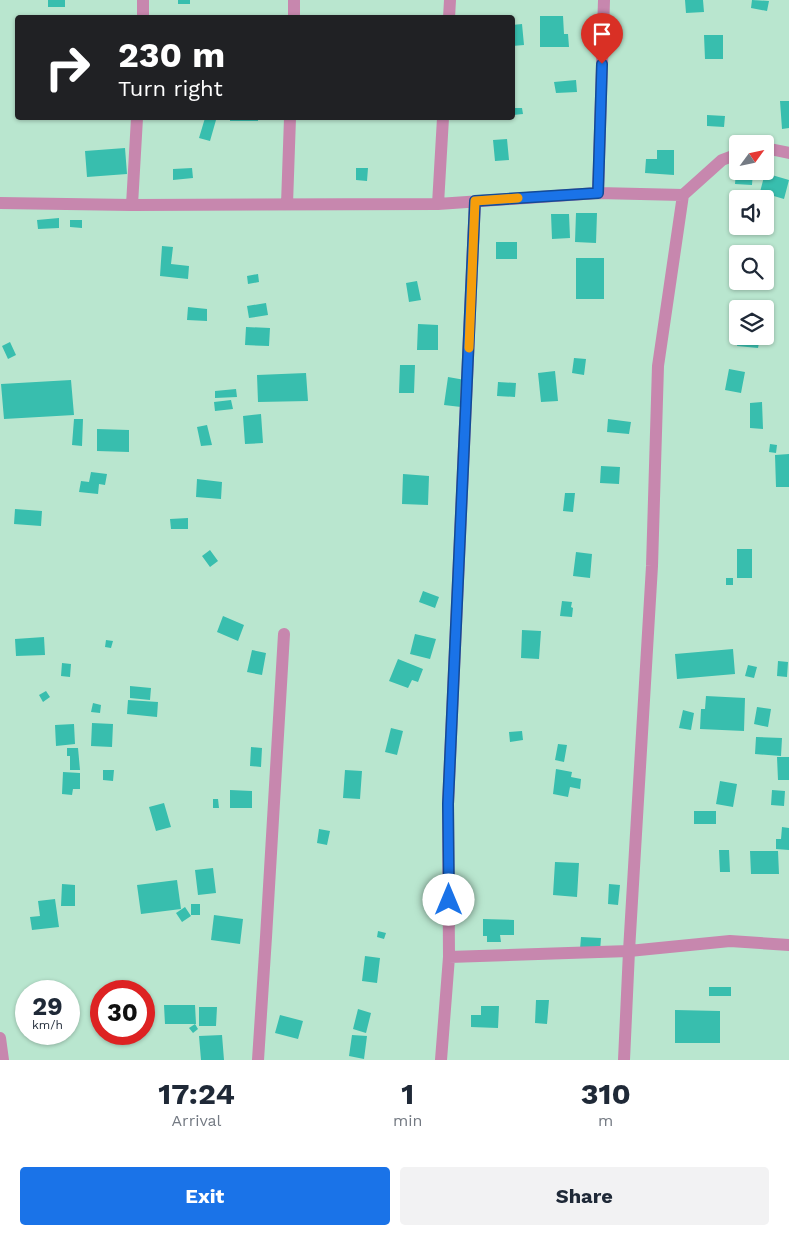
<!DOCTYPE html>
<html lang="en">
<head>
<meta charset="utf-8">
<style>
	:root { --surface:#fff; --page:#f2f2f3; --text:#1f2937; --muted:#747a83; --accent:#1a73e8 }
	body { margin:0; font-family:"Work Sans",sans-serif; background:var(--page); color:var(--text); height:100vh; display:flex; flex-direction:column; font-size:19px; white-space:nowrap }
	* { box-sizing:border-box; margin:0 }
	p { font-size:16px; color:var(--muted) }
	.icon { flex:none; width:28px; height:28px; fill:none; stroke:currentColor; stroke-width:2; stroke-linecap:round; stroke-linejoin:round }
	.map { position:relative; height:1060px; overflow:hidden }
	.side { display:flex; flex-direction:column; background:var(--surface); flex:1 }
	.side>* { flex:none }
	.hud { position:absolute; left:15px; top:15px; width:500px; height:105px; border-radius:5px; box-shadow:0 1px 4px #0004; background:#202124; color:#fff; overflow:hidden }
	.needle { width:32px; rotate:57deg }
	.controls { position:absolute; left:729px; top:135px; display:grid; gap:10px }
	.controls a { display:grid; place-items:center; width:45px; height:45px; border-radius:5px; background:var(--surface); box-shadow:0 1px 4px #0004; font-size:25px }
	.speed { position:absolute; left:15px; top:980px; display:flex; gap:10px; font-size:25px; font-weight:700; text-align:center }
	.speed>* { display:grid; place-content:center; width:65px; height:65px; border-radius:50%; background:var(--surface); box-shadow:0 1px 4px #0004; line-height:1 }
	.speed small { font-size:12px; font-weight:400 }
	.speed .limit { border:8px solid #d22; background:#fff; color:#111 }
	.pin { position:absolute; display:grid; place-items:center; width:42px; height:42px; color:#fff; margin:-51px -21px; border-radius:50% 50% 50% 0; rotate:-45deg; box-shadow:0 0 5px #0007 }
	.pin .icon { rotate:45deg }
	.me { position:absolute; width:55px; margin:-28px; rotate:0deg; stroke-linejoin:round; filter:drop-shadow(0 0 4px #0008) }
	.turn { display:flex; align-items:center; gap:18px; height:105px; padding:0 20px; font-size:22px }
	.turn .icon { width:65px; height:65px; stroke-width:2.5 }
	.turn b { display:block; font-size:35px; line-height:42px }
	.eta { display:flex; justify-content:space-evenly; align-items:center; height:85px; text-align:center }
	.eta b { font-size:30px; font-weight:700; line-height:35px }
	.button { display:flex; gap:10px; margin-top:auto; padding:10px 20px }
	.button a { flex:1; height:58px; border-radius:5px; background:var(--accent); color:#fff; font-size:20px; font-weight:700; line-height:58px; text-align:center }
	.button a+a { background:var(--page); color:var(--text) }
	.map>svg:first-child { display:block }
	.building { fill:#38beae }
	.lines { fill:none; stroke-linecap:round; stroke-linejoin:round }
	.street { stroke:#c787ae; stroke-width:12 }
	.route-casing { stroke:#114b97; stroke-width:12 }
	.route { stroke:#1a73e8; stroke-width:9 }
	.slow { stroke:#f59e0b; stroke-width:9 }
</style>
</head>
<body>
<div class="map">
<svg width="789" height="1060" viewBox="0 0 789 1060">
	<rect width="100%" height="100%" fill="#b9e6cf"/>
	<!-- building -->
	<path class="building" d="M48,0H65V7H48Z
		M178,0H190V4H178Z
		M685,0H703L704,12L686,13Z
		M752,0L769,1L767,11L751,8Z
		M540,16H563L564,34H568L569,47H540Z
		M522,24L524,45L512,46V25Z
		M704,35H723V59H705Z
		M576,80L577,92L556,93L554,82Z
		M780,101H789V128L782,129Z
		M512,108H522L523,114L513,115Z
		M707,115L725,116L724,127L707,126Z
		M205,118L216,120L210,141L199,138Z
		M230,118H258V121H230Z
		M507,139L509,160L495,161L493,140Z
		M125,148L127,174L87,177L85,151Z
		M657,150H674V175L645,173L646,159H657Z
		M192,168L193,178L173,180V169Z
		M356,168H368L367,181L356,180Z
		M736,171H753L752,185L735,184Z
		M765,173L789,180L784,199L760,192Z
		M576,213H597L596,243L575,242Z
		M551,214H569L570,238L552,239Z
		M59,218V228L38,229L37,220Z
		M70,220H82V228L70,227Z
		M496,242H517V259H496Z
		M162,246L173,247L171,264L189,266L188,279L160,276Z
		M576,258H604V299H576Z
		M258,274L259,282L248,284L247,276Z
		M417,281L421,300L409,302L406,283Z
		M266,303L268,315L249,318L247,306Z
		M188,307L207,309V321L187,320Z
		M732,317L738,318V331L730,330Z
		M418,324L438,325V350H417Z
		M246,327L270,328L269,346L245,345Z
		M739,336H762V343H759L758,348L737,346Z
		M10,342L16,355L8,359L2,346Z
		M574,358L586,359L584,375L572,373Z
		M400,365H415L414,393H399Z
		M729,369L745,372L741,393L725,390Z
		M555,371L558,401L541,402L538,373Z
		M306,373L308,401L258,402L257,375Z
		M448,377L465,380L461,407L444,405Z
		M71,380L74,415L4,419L1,384Z
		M498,382L516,383L515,397L497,396Z
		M236,389L237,397L215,398V391Z
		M231,400L233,409L215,411L214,402Z
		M762,402L763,429L750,428V403Z
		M261,414L263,443L245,444L243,416Z
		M74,419H83L82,446L72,445Z
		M608,419L631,422L629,434L607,432Z
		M207,425L212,445L201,446L197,427Z
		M97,429L129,430V452L97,451Z
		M770,444L777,445L776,453L769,452Z
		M789,454V487H776L775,455Z
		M601,466L620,467L619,484L600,483Z
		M91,472L107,474L105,485L99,484L98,494L79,492L81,481L89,482Z
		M403,474L429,476L428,505L402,504Z
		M197,479L222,482L221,499L196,497Z
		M565,493H575L573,512L563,511Z
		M15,509L42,511L41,526L14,524Z
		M188,518V529H171L170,519Z
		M737,549H752V578H737Z
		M210,550L218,561L210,567L202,556Z
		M576,552L592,554L590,578L573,576Z
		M726,578H733V585H726Z
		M423,591L439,597L435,608L419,602Z
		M562,601L572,602L571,607L573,608L572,617L560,616Z
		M223,616L244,625L238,641L217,632Z
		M522,630L541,631L539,659L521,658Z
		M415,634L436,639L430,659L410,654Z
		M44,637L45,655L16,656L15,639Z
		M106,640L113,641L111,648L105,647Z
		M733,649L735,674L677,679L675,654Z
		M252,650L266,653L262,675L247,672Z
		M398,659L423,669L418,682L412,680L408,688L389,681Z
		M778,661L788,662L787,677L777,676Z
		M62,663L71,664L70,677L61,676Z
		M748,665L757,667L754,678L745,676Z
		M130,686L151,688L150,700L130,698Z
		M46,691L50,697L43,702L39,695Z
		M706,696L745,698L744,731L700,729L701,709H705Z
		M128,700L158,702L157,717L127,714Z
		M93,703L101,705L100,713L91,712Z
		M757,707L771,709L768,727L754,724Z
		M683,710L694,713L691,730L679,728Z
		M92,723L113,724L112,747L91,746Z
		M74,724L75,744L56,746L55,725Z
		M391,728L403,731L397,755L385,752Z
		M522,731L523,740L510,742L509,732Z
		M756,737L782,738L781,756L755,754Z
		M558,744L567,745L564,762L555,760Z
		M251,747L262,748L261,767L250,766Z
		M67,748H78L80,770H70V756H67Z
		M777,757H789V780H778Z
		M556,769L572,772L571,777L581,779L580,789L570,787L568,797L553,794Z
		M103,770H114L113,781L103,780Z
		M345,770L362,771L360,799L343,798Z
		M63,772L80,773V789H73L72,795L62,794Z
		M720,781L737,784L733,807L716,804Z
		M230,790L252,791V808H230Z
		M772,790L785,791L784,806L771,805Z
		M213,799H218L219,808H213Z
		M164,803L171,827L156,831L149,807Z
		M694,811H716V824H694Z
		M782,827L789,828V850L776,849V839H781Z
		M319,829L330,831L327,845L317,843Z
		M719,850H729L730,872H720Z
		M750,851H778L779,874H751Z
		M555,862L579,863L577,897L553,895Z
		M213,868L216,893L198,895L195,870Z
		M177,880L181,909L141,914L137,885Z
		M62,884L75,885V906H61Z
		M609,884L620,885L618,905L608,904Z
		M55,899L59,927L32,930L30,917L40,916L38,901Z
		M191,904H200V915H191Z
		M185,907L191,916L182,922L176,913Z
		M214,915L243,919L240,944L211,940Z
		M483,919L514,920V935H500L501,942H487V936H483Z
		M378,931L386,933L384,939L377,937Z
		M581,937L601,938L600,951L580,949Z
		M365,956L380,958L377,983L362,981Z
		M709,987H731V996H709Z
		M536,1000H549L547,1024L535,1023Z
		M164,1005H195L196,1024H165Z
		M481,1006H499L498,1028L471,1027V1015H481Z
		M199,1007H217L216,1026H199Z
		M358,1009L371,1013L366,1033L353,1029Z
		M675,1010L720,1011V1043H675Z
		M280,1015L303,1021L298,1039L275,1033Z
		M195,1024L198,1029L193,1033L189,1028Z
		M222,1035L224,1060H201L199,1036Z
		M352,1035L367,1036L364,1059L349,1056Z"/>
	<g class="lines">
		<!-- street -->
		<path class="street" d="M143,18V0
			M294,18V0
			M449,18L450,0
			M765,148L789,153
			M598,193L604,0
			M0,203L132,205L438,204L598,193L683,195L722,160L738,154
			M287,204L290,118
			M438,204L443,118
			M132,205L137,118
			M449,957L629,951L730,941L789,945
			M0,1038L3,1060
			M258,1060L266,937L284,634
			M441,1060L449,957L448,804L475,201
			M624,1060L629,951L652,566L658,366L683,195"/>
	</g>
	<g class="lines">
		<defs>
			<path id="route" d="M449,900L448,804L475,201L598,193L602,64"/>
		</defs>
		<!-- route casing -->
		<use href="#route" class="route-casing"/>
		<!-- route -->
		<use href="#route" class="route"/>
		<!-- slow -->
		<path class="slow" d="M469,348L475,201L518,198"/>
	</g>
</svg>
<div class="controls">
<a><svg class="needle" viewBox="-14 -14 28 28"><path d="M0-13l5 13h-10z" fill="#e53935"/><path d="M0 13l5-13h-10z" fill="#747a83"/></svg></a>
<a><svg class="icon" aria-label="sound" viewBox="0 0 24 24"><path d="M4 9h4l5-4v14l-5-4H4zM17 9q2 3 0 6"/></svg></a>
<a><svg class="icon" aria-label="search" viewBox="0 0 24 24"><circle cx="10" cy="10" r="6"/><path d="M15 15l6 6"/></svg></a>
<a><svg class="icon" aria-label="layers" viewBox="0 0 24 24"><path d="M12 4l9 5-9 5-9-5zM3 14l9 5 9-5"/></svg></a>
</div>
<div class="speed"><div>29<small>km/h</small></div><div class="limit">30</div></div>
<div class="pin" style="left:602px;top:64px;background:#d93025"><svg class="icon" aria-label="arrive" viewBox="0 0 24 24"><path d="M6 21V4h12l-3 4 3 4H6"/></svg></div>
<svg class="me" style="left:449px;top:900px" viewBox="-20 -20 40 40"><circle r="19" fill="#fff"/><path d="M0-13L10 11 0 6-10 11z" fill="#1a73e8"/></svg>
<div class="hud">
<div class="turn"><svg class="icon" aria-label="right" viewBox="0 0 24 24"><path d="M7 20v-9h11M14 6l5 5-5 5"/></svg><div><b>230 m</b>Turn right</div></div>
</div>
</div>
<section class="side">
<div class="eta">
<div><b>17:24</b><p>Arrival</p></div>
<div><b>1</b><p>min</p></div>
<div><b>310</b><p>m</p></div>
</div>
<div class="button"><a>Exit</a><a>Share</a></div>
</section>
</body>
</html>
